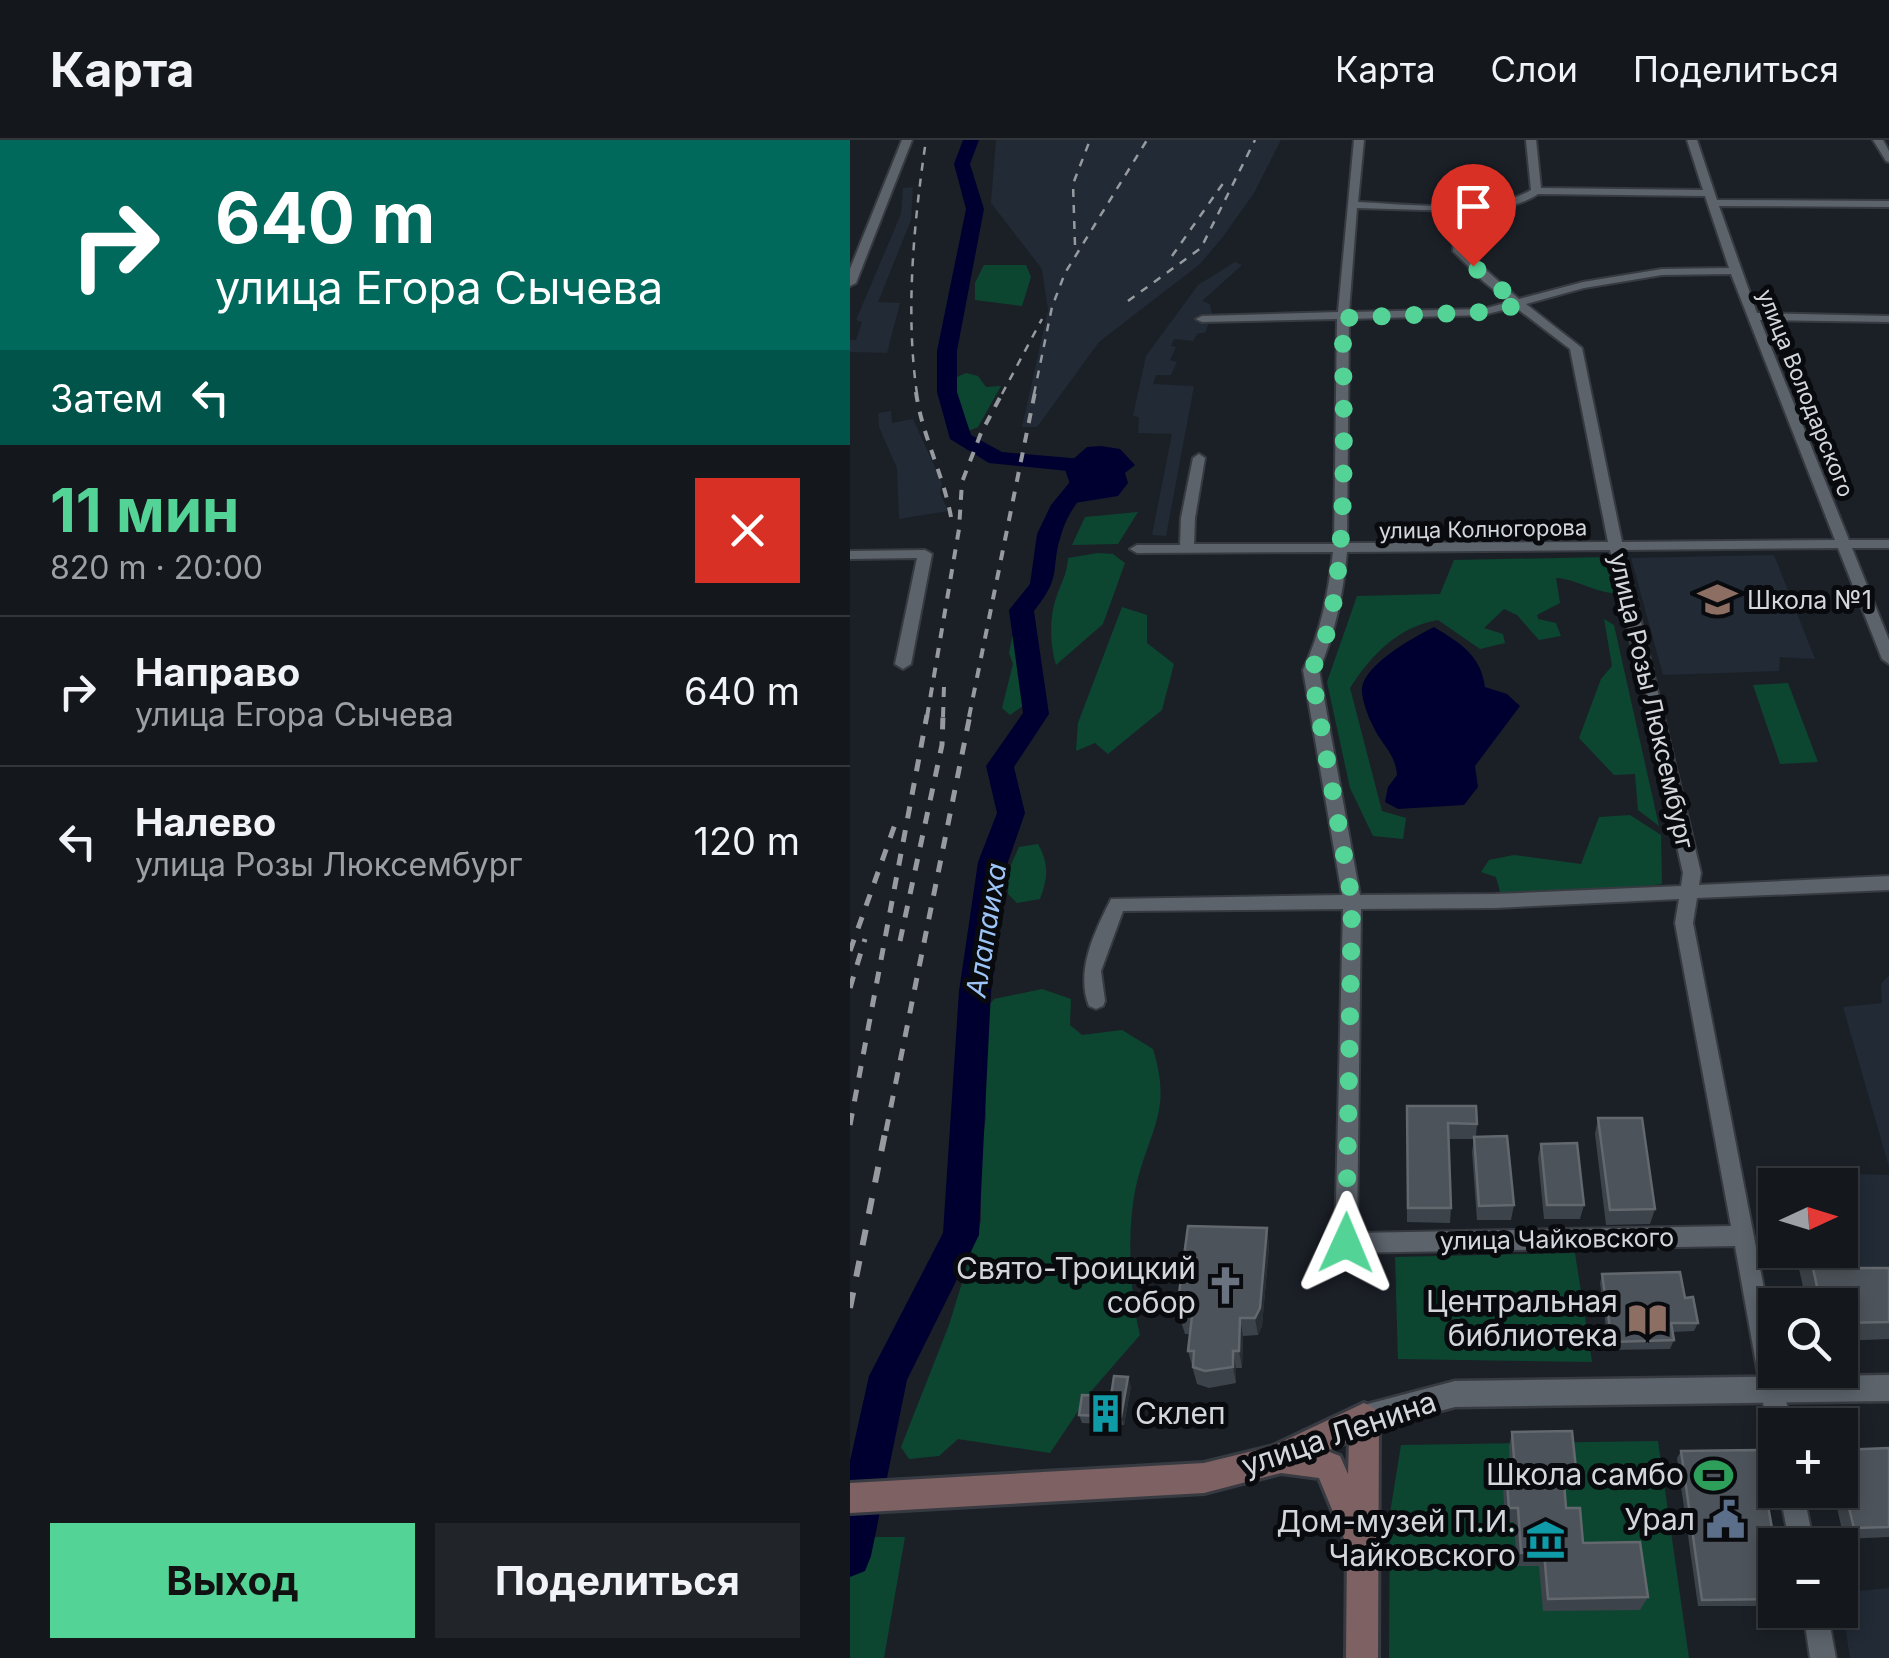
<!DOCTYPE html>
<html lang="ru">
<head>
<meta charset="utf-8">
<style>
	:root { --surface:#14181d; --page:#21252a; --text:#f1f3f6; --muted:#9da0a4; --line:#33373b; --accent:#53d396 }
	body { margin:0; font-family:Inter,sans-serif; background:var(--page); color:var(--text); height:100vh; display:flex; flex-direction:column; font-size:38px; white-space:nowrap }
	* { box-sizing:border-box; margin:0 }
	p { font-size:32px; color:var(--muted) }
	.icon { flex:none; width:55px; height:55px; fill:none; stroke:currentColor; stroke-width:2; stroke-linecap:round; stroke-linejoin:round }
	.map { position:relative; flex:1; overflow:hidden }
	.details { display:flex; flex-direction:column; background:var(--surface); width:850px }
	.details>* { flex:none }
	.top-card { background:#00695c; color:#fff; overflow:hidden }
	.needle { width:65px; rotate:86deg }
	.buttons { position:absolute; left:908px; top:1028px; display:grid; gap:20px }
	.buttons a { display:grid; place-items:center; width:100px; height:100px; border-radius:0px; background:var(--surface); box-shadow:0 5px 15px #0003,0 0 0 2px var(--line); font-size:50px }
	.pin { position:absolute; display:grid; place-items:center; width:85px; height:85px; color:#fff; margin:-102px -42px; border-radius:50% 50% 50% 0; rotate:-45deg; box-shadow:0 0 10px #0007 }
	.pin .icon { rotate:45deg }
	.me { position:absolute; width:110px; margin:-55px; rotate:1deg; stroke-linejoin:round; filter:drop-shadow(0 0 8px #0008) }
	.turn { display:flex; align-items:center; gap:35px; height:210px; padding:0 50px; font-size:45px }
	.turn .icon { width:130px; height:130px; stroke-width:2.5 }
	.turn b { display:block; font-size:70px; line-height:85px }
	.then { display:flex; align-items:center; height:95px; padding:0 50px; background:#0003; gap:20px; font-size:38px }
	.round { display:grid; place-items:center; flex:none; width:105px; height:105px; border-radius:0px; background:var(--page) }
	.head { display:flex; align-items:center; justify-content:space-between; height:170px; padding:0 50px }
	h1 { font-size:60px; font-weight:700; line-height:75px; color:var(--accent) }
	.primary-button { display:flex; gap:20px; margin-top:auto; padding:20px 50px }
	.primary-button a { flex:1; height:115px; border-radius:0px; background:var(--accent); color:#111; font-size:40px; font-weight:700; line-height:115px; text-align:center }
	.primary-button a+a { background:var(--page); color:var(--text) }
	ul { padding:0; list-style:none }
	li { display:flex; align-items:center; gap:30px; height:150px; padding:0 50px; border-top:2px solid var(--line) }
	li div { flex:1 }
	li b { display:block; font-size:38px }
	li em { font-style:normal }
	header { display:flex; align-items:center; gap:60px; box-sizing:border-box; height:140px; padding:0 50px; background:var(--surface); border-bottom:2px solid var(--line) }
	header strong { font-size:48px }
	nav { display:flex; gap:55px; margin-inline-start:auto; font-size:35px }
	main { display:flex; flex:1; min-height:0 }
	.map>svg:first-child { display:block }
	.built { fill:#212a35 }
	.green { fill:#0c4630 }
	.water { fill:#000030 }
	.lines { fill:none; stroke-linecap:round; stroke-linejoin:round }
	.river { fill:#000030; fill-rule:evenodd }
	.minor-casing { stroke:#373b41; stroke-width:4 }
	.tertiary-casing { stroke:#373b41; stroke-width:5 }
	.secondary-casing { stroke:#373b41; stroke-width:6 }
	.minor { fill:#5c636b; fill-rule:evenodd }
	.tertiary { fill:#5c636b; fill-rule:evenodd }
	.secondary { fill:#7e6163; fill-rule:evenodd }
	.rail-far3 { stroke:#979ba0; stroke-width:2.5; stroke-dasharray:8 8; stroke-linecap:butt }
	.rail-far2 { stroke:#979ba0; stroke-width:4; stroke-dasharray:10 10; stroke-linecap:butt }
	.rail-far1 { stroke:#979ba0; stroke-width:5; stroke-dasharray:12 12; stroke-linecap:butt }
	.rail { stroke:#979ba0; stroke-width:6; stroke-dasharray:16 16; stroke-linecap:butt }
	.wall { fill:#3d434a }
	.shaded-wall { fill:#292e35 }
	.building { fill:#4d535a; stroke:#62686e; stroke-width:2.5 }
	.route { stroke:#53d396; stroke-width:18; stroke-dasharray:0 32.4 }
	.labels { text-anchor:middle; stroke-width:10; stroke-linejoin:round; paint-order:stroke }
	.far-street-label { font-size:22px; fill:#d3d7db; stroke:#080a0d }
	.poi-label { font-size:25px; fill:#d3d7db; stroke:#080a0d; text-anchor:start }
	.street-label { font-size:25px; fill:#d3d7db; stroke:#080a0d }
	.water-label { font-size:28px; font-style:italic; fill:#9dc4f6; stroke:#080a0d }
	.near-poi-label { font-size:30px; fill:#d3d7db; stroke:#080a0d; text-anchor:end }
	.near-street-label { font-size:30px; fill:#d3d7db; stroke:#080a0d }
</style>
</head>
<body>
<header>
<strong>Карта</strong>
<nav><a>Карта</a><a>Слои</a><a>Поделиться</a></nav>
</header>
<main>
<section class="details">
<div class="top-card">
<div class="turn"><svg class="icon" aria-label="right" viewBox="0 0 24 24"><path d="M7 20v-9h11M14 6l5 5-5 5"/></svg><div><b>640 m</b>улица Егора Сычева</div></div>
<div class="then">Затем<svg class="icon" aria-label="left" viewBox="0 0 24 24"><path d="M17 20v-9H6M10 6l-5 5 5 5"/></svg></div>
</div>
<div class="head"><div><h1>11 мин</h1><p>820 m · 20:00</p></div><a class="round" style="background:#d93025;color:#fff"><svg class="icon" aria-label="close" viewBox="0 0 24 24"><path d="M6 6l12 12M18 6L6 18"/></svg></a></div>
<ul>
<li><svg class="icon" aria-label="right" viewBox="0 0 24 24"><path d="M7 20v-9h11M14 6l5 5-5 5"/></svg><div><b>Направо</b><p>улица Егора Сычева</p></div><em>640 m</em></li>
<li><svg class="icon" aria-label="left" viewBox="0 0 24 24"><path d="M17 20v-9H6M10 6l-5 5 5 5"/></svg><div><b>Налево</b><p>улица Розы Люксембург</p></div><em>120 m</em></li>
</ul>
<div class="primary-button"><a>Выход</a><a>Поделиться</a></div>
</section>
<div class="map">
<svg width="1039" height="1518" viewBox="0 0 1039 1518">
	<rect width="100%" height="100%" fill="#1b2027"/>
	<!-- built -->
	<path class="built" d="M146,0H431L404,53L372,98L350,124L249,202L187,287H172L198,170L192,129L141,63Z
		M63,47L61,80L28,162L50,163L37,213L0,212V200H6L12,182L6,180L51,74L53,48Z
		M385,122L392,125L352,161L360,164L362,174L355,193H348L343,201L324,199L321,206L326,207L320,220L327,222L321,235H306L303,244L344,246L316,396L302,395L322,294L288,293L289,277L283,276L296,216L348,145Z
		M41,271L42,283L63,279L92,343L90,353L98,371L49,379L47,328L29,287L28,273Z
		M924,415L965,519L930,517L929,531L813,535L781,418Z
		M1039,835V1027L993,867L1032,863L1031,844Z
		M930,1032L1039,1035V1199L990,1165H957L945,1110H990V1045H932Z
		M1039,1448V1518H1000L990,1453Z"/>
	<!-- green -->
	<path class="green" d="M134,125H176L181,137L172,166L125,160V143Z
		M116,233L128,236L136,247L151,246L128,287L116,292C110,272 105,259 105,238Z
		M288,372L268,404L222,405L235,377Z
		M248,413L263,414L275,423L253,484L206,525C200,505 199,479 206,458C211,443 217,435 218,418Z
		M758,417L768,453C746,454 728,439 706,438L710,463L687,475L688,479L706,483L711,496L689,500L667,475L654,469L634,488L653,494L655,503L630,509L588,480C548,487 522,514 500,548L532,671L556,678L553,699L523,696L500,648L477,542L507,456L590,454L604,420Z
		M272,467L297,475V503L324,524L312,570L258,614L245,603L226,611L228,583Z
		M754,479L764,485L809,686L788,670L785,634L764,635L729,598L751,539L762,526Z
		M164,489L183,490V541L188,555L160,575L152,568L163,524L159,513Z
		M938,543L968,622L930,624L903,545Z
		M780,675L811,695L812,744L750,752L651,755L646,737L631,732L639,720L664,715L731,724L749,677Z
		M188,704C199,724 198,738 190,759L167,763L158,754L159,729L169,707Z
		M192,849L221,859L220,885L232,895L272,890L303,909C321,968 303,984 288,1038C276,1083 279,1150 290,1195L243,1249L200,1313L108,1299L89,1316L59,1319L51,1307L99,1185L131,1081L130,1014L136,978L131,874L144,859Z
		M725,1113L742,1222L548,1219L545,1117Z
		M808,1301L839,1518H539L540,1373L551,1305Z
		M0,1397H55L34,1518H0Z"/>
	<!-- water -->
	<path class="water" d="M251,306L270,309L285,325L275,333L278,343L268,356L212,365L219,358V341L214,327L237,307Z
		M584,487C610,503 631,515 635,547L657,554L670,566L625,626L628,647L614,665L548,669L535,662L538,647L547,635C545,612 532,606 523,586C518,577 511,558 512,548C515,524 564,497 584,487Z"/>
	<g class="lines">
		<!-- river -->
		<path class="river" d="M113,0H129L120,24L134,69L107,211V252L121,295L152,312L244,320L255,327C239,349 220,366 212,392C199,431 214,434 184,471L199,574L164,627L175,673L158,722L141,851L129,1095L57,1240L21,1416L15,1431L0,1437V1321L19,1236L93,1093L109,851L128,722L147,673L136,626L173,573L159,470L180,444L187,394L201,365L228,332L139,323L100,299L87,252V211L116,69L104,24Z"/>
		<defs>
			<path id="minor" d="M52,0H62L6,143L0,146V129Z
				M504,0H514L508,62C555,64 641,75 681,50L676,0H686L691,48L853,50L837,0H847L867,60L1039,61V67L869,66L907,173L1039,176V182L910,180L999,400H1039V408H1002L1039,500V524L1032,519L988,408L774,410L851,733L849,745L1039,736V750L847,758L843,783L925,1205V1230H930L941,1285H925V1295L921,1293L917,1285L885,1106L496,1113L489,1110L485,1103L493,769L273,771L251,831L255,861L253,866L246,869L239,866C225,831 245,791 261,759L492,755L453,530C471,492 478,454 483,412L287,413L280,409L287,405H330L331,378L343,318L349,314L355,318L345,378L344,404H484L487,179L352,182L346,179L352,176L488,172ZM688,54L855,56L879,128L812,129L733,142L669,159L613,110L618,71C642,70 667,68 688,54ZM507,68L607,71L603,111L634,142L659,162L633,169L499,172ZM881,134L985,400L772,402L732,208L676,164L734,148L812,135ZM665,167L720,209L758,402L497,403L499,179L633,175ZM760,410L833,733L831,746L645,754L510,755L469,530C486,491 493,454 497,412ZM829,759L825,783L881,1086L507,1093L511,769L645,768Z
				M1023,0H1033L1039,11V22L1036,21Z
				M75,410L82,414L61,524L53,529L45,524L67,418L0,419V411Z
				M929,1350H953L964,1405H940Z
				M953,1470H977L986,1518H960Z"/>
			<path id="tertiary" d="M1039,1235V1261L605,1267L514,1291L505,1287L501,1278L505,1269L514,1265L605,1241Z"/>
			<path id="secondary" d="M514,1263L524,1268L529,1278L528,1518H496L497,1406L469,1338L431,1333L354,1353L0,1373V1343L354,1323L423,1306ZM499,1301L498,1334L490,1316L477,1311Z"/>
		</defs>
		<!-- minor casing -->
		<use href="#minor" class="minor-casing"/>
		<!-- tertiary casing -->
		<use href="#tertiary" class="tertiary-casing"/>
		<!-- secondary casing -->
		<use href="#secondary" class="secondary-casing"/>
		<!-- minor -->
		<use href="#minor" class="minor"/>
		<!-- tertiary -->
		<use href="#tertiary" class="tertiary"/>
		<!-- secondary -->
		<use href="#secondary" class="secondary"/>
		<!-- rail-far3 -->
		<path class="rail-far3" d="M225,105L223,44L240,0
			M322,116L374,42
			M278,161L351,108L405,0
			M67,254C55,172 64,81 76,0
			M152,254L192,179
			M184,254L202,167L215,133L297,0"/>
		<!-- rail-far2 -->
		<path class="rail-far2" d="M66,252C72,296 93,333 101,377
			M77,577L109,389L112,342L131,293L153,252
			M93,577L94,546
			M119,577L185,252"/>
		<!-- rail-far1 -->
		<path class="rail-far1" d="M50,801L92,605L93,575
			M0,811L48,676
			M0,848L15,799
			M0,985L77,575
			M36,991L120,575"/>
		<!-- rail -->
		<path class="rail" d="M0,1168L36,988"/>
	</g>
	<!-- wall -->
	<path class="wall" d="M557,966L627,984L626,996L664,1065L661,1080H627L622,1012L624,999H599L601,1068L600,1083L557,1082Z
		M748,978L805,1069L800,1084L756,1085L745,994Z
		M691,1004L734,1065L730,1079H694L688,1018Z
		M417,1088L419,1107L412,1186L408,1195L393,1196L392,1228H386V1243L359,1248L347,1244L338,1211L340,1194H335L327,1169Z
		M945,1110H990L1009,1128H1039V1199L990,1201V1165H957Z
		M752,1134L835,1158L848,1183L844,1191L822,1192L824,1200L820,1209L759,1210L750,1143Z
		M281,1246L274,1285L232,1283L229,1275Z
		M662,1292L726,1329L721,1344H714L716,1368L733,1403L798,1457L790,1470L693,1471L689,1426H667L664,1382H655L653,1346L656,1331H660L659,1307Z
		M1039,1308V1397L994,1399L983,1350H990V1310Z
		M831,1311L925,1405V1466H848L827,1318Z"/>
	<!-- shaded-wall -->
	<path class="shaded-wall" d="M417,1088L419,1107L412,1186L408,1195L405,1178Z
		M390,1178L393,1196L392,1228L389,1211Z
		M383,1211L386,1228V1243L383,1227Z
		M278,1237L281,1246L274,1285L271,1277Z"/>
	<!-- building -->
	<path class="building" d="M557,966H626L627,984L598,983L601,1068H558Z
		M748,978H792L805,1069L760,1070Z
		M657,996L664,1065L629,1066L624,997Z
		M727,1003L734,1065H697L691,1004Z
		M989,1042L990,1045H945L944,1043Z
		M990,1046L1009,1128H1039V1182L990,1183V1165H971L959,1110H990Z
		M338,1086L417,1088L410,1168L405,1178H390L389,1211H383V1227L355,1231L343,1227L344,1211H338L342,1176H330L327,1169Z
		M830,1132L835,1158L843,1157L848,1183H821L824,1200L762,1202L752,1134Z
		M264,1236L278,1237L271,1277L229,1275L232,1255L261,1256Z
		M722,1291L726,1329H713L716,1368H730L733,1403L790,1402L798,1457L698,1459L694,1412L671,1413L668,1368H659L656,1331H665L662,1292Z
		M1039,1308V1387L1004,1388L990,1332V1310Z
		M908,1310L925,1405V1459L852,1460L831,1311Z"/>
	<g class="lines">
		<!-- route -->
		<path class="route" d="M496,1103L502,760L461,530C504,466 492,262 493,178L633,172L670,165L623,126"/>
	</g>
	<!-- icons -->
	<defs>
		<symbol id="school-bare" viewBox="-9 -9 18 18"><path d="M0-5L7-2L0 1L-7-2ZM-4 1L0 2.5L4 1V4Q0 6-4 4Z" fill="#8d6e63" stroke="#080a0d" stroke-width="2.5" paint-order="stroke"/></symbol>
		<symbol id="church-bare" viewBox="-9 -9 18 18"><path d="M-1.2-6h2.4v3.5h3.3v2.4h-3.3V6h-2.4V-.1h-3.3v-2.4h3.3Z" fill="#6b7280" stroke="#080a0d" stroke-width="2.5" paint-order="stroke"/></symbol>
		<symbol id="library-bare" viewBox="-9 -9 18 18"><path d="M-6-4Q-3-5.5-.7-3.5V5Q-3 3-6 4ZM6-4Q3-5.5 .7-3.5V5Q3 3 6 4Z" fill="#8d6e63" stroke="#080a0d" stroke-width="2.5" paint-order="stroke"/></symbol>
		<symbol id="building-bare" viewBox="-9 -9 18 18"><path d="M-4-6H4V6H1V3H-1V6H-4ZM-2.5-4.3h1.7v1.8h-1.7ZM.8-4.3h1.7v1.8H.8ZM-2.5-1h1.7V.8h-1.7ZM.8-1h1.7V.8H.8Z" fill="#0f9aa8" stroke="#080a0d" stroke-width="2.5" paint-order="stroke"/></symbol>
		<symbol id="stadium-bare" viewBox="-9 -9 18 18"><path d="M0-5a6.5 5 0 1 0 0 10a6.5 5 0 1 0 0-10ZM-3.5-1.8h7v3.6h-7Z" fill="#2e9e5b" stroke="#080a0d" stroke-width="2.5" paint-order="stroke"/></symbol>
		<symbol id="civic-bare" viewBox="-9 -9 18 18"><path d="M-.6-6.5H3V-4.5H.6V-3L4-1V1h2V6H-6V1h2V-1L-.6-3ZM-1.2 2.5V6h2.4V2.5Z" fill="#5c6f8a" stroke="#080a0d" stroke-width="2.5" paint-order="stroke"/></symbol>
		<symbol id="museum-bare" viewBox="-9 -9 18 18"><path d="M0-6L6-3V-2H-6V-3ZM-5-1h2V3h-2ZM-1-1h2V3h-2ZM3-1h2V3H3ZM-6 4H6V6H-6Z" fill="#0f9aa8" stroke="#080a0d" stroke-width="2.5" paint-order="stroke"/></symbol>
	</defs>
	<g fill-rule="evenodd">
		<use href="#school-bare" x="840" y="432" width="55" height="55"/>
		<use href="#church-bare" x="348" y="1118" width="55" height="55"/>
		<use href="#library-bare" x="770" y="1152" width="55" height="55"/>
		<use href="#building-bare" x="228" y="1246" width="55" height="55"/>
		<use href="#stadium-bare" x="836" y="1308" width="55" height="55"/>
		<use href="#civic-bare" x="848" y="1352" width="55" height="55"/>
		<use href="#museum-bare" x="668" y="1372" width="55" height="55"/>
	</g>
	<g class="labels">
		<!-- far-street labels -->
		<g class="far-street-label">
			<text transform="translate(956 253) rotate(68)" y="8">улица Володарского</text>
			<text transform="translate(633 389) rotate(-1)" y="8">улица Колногорова</text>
		</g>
		<!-- poi labels -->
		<g class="poi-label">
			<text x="897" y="469">Школа №1</text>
		</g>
		<!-- street labels -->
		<g class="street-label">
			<text transform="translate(802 561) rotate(77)" y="9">улица Розы Люксембург</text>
			<text transform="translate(707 1099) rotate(-1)" y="9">улица Чайковского</text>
		</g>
		<!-- water labels -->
		<g class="water-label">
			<text transform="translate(136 790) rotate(-81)" y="10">Алапаиха</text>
		</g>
		<!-- near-poi labels -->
		<g class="near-poi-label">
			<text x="346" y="1139">Свято-Троицкий<tspan x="346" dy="34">собор</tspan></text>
			<text x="768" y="1172">Центральная<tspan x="768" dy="34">библиотека</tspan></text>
			<text x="285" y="1284" text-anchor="start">Склеп</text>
			<text x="834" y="1345">Школа самбо</text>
			<text x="845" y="1390">Урал</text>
			<text x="666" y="1392">Дом-музей П.И.<tspan x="666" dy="34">Чайковского</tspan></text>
		</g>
		<!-- near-street labels -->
		<g class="near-street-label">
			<text transform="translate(489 1294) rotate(-19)" y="10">улица Ленина</text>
		</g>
	</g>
</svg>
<div class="buttons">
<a><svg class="needle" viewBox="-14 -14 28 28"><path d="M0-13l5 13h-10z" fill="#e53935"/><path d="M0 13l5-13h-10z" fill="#9da0a4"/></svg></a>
<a><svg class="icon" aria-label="search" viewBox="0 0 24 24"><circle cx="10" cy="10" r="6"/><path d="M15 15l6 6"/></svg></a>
<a>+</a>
<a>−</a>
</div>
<div class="pin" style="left:623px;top:126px;background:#d93025"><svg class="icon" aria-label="arrive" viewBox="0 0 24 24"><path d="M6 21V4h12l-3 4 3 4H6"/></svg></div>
<svg class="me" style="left:496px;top:1103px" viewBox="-20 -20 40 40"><path d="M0-17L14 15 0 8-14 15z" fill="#53d396" stroke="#fff" stroke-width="4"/></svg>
</div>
</main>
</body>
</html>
